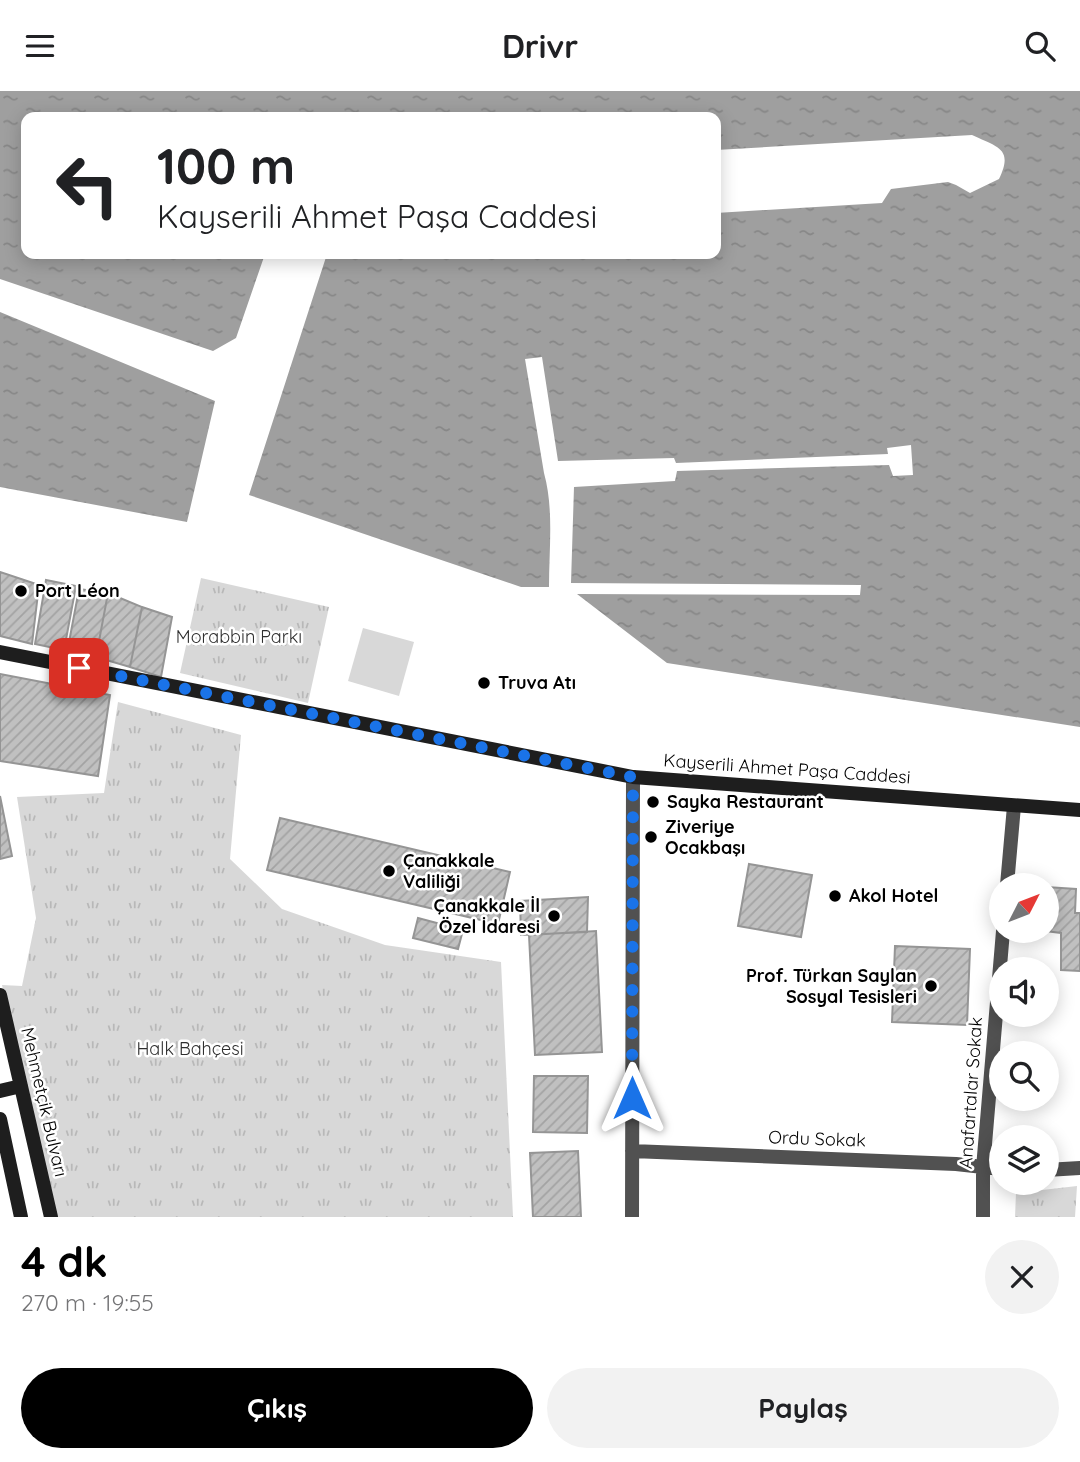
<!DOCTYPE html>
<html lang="tr">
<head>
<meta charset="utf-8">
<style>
	:root { --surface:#fff; --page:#f2f2f2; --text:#202124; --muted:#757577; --accent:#000 }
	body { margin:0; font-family:Quicksand,sans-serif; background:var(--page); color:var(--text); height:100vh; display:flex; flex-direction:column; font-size:26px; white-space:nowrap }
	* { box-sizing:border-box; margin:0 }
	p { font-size:23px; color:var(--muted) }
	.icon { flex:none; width:38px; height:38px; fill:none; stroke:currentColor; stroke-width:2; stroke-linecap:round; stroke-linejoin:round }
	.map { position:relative; height:1126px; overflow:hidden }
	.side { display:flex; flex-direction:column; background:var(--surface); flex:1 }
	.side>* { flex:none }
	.hud { position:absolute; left:21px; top:21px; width:700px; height:147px; border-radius:14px; box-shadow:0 4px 18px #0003; background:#fff; color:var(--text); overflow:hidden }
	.needle { width:46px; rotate:48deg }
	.fabs { position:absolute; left:989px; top:782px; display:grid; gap:14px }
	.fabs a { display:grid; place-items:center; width:70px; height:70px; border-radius:50%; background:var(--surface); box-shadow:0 4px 18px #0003; font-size:35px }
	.pin { position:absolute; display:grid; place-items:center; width:60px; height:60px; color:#fff; margin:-30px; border-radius:14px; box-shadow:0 4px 10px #0006 }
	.me { position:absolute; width:77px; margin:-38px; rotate:0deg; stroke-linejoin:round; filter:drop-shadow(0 0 5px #0008) }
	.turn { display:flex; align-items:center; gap:24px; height:147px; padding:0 21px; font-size:32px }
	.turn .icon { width:91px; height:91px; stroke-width:2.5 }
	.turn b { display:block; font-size:49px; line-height:60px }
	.round { display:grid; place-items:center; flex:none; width:74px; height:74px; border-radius:37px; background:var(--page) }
	.head { display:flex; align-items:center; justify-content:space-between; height:119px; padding:0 21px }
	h1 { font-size:42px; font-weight:700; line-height:52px; color:var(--accent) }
	.cta { display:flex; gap:14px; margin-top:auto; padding:14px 21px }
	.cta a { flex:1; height:80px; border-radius:42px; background:var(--accent); color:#fff; font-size:28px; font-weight:700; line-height:80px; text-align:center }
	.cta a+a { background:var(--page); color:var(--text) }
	header { display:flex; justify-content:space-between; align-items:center; height:91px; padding:0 21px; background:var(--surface); font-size:32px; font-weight:700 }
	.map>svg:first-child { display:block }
	.park { fill:url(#park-tufts) }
	.garden { fill:#d8d8d8 }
	.water { fill:url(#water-ripples) }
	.building { fill:url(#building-hatch); stroke:#959595; stroke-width:2 }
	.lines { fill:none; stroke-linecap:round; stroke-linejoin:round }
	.street { stroke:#515151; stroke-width:14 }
	.secondary { stroke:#1e1e1e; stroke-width:14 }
	.route { stroke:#1a73e8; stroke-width:12; stroke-dasharray:0 21.6 }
	.poi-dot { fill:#000; stroke:#fff; stroke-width:2.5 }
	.labels { text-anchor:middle; stroke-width:5; stroke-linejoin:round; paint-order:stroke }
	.poi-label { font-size:18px; font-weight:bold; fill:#000; stroke:#fff; text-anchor:start }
	.park-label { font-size:18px; fill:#2f2f2f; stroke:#fff }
	.street-label { font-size:18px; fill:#000; stroke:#fff }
</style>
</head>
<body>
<header><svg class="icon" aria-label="menu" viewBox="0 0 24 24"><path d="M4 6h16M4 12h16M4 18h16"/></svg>Drivr<svg class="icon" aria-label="search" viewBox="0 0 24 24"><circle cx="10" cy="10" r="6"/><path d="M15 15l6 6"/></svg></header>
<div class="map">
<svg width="1080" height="1126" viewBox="0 0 1080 1126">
	<defs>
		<pattern id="park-tufts" width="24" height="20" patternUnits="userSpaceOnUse" patternTransform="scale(1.75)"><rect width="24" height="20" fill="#d8d8d8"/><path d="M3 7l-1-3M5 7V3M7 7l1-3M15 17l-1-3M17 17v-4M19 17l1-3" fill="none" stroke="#b8b8b8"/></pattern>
		<pattern id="water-ripples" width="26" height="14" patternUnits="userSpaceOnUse" patternTransform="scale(1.75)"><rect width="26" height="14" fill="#9f9f9f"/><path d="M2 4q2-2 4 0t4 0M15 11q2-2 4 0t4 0" fill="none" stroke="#878787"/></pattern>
		<pattern id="building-hatch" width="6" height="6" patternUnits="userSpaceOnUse" patternTransform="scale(1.75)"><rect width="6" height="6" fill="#c0c0c0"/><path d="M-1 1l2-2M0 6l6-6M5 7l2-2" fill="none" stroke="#a3a3a3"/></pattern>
	</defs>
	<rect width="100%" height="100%" fill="#fff"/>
	<!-- park -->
	<path class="park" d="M201,487L329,516L308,612L180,582Z
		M118,611L241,644L230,768L282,818L385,854L501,871L513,1126H57L2,894L22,895L36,827L17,706L104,702Z
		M1077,1095L1075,1126H1015L1016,1102Z"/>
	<!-- garden -->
	<path class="garden" d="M363,537L414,551L399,605L348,590Z"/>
	<!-- water -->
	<path class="water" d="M0,0H1080V636L667,572L577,503L860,504L861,494L571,492L574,396L675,390L677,380L889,374L893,385L913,384L911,354L887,357L888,363L676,372L674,367L558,370L542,266L525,268L544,382C554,418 549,458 549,496H521L249,404L327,163H716V122L882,112L891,98L948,91L956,94L970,102L999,88C1014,57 997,56 972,44L716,59V26H26V163H265L236,247L213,260L0,188Z
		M0,221L215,310L187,431L0,396Z"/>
	<!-- building -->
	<path class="building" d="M0,481L39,494L32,553L0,545Z
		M46,489L76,495L64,559L35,553Z
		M79,498L108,502L96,566L67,562Z
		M108,502L142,516L130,576L96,566Z
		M142,516L172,526L161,586L130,576Z
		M0,583L110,604L98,685L0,670Z
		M0,705L12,765L0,768Z
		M280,727L510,781L498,833L267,779Z
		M749,773L812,784L801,846L738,835Z
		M1046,796L1076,798L1075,822H1080V880L1061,879V842L1045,840H1046Z
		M588,806L587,841L521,844L520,810Z
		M418,827L463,839L458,858L413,847Z
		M596,840L602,961L535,964L529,844Z
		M895,855L970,858L967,934L892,931Z
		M534,985H588L587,1042L533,1041Z
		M578,1060L581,1126H533L530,1062Z"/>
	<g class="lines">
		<!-- street -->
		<path class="street" d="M1007,794L1014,715
			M632,1060L956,1073L1001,1078
			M1046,1079L1080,1077
			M632,1126L633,686
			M983,1126V1077L1003,840"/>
		<!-- secondary -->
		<path class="secondary" d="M0,561L633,686L1080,719
			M0,904L51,1126
			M0,1000L21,995
			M0,1028L21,1126"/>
	</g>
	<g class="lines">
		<!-- route -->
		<path class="route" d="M79,577L633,686L632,1007"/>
	</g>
	<!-- markers -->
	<g class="poi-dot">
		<circle cx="21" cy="500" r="7"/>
		<circle cx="484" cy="592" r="7"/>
		<circle cx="653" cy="711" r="7"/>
		<circle cx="651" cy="746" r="7"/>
		<circle cx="389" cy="780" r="7"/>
		<circle cx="835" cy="805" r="7"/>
		<circle cx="554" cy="825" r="7"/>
		<circle cx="931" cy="895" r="7"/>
	</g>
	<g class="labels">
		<!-- poi labels -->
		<g class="poi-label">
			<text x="35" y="506">Port Léon</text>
			<text x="498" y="598">Truva Atı</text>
			<text x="667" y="717">Sayka Restaurant</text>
			<text x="665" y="742">Ziveriye<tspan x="665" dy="21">Ocakbaşı</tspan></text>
			<text x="403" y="776">Çanakkale<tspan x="403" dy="21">Valiliği</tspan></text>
			<text x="849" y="811">Akol Hotel</text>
			<text x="540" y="821" text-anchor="end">Çanakkale İl<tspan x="540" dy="21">Özel İdaresi</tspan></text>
			<text x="917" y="891" text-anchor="end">Prof. Türkan Saylan<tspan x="917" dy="21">Sosyal Tesisleri</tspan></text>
		</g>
		<!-- park labels -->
		<g class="park-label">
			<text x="239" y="552">Morabbin Parkı</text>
			<text x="190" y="964">Halk Bahçesi</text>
		</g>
		<!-- street labels -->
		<g class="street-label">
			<text transform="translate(787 678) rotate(4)" y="6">Kayserili Ahmet Paşa Caddesi</text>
			<text transform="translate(971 1002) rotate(-86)" y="6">Anafartalar Sokak</text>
			<text transform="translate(44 1011) rotate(77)" y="6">Mehmetçik Bulvarı</text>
			<text transform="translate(817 1048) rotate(2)" y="6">Ordu Sokak</text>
		</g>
	</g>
</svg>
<div class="fabs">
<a><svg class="needle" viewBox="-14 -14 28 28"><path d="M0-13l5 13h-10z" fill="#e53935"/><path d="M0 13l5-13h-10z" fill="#757577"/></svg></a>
<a><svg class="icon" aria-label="sound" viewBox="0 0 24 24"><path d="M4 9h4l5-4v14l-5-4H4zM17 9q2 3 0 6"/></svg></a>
<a><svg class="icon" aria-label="search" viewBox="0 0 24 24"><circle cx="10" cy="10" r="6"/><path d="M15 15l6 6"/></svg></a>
<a><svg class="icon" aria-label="layers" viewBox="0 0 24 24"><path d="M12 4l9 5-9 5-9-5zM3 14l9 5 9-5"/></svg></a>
</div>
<div class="pin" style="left:79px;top:577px;background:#d93025"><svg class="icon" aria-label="arrive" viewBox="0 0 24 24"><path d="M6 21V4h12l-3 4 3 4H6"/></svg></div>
<svg class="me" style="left:632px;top:1007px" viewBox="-20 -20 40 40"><path d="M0-17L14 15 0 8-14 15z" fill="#1a73e8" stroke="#fff" stroke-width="4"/></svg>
<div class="hud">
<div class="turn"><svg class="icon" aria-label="left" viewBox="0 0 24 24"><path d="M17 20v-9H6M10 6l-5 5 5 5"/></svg><div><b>100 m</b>Kayserili Ahmet Paşa Caddesi</div></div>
</div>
</div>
<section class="side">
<div class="head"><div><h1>4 dk</h1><p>270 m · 19:55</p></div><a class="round"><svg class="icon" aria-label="close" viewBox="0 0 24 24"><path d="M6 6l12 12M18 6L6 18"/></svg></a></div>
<div class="cta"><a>Çıkış</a><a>Paylaş</a></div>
</section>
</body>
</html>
